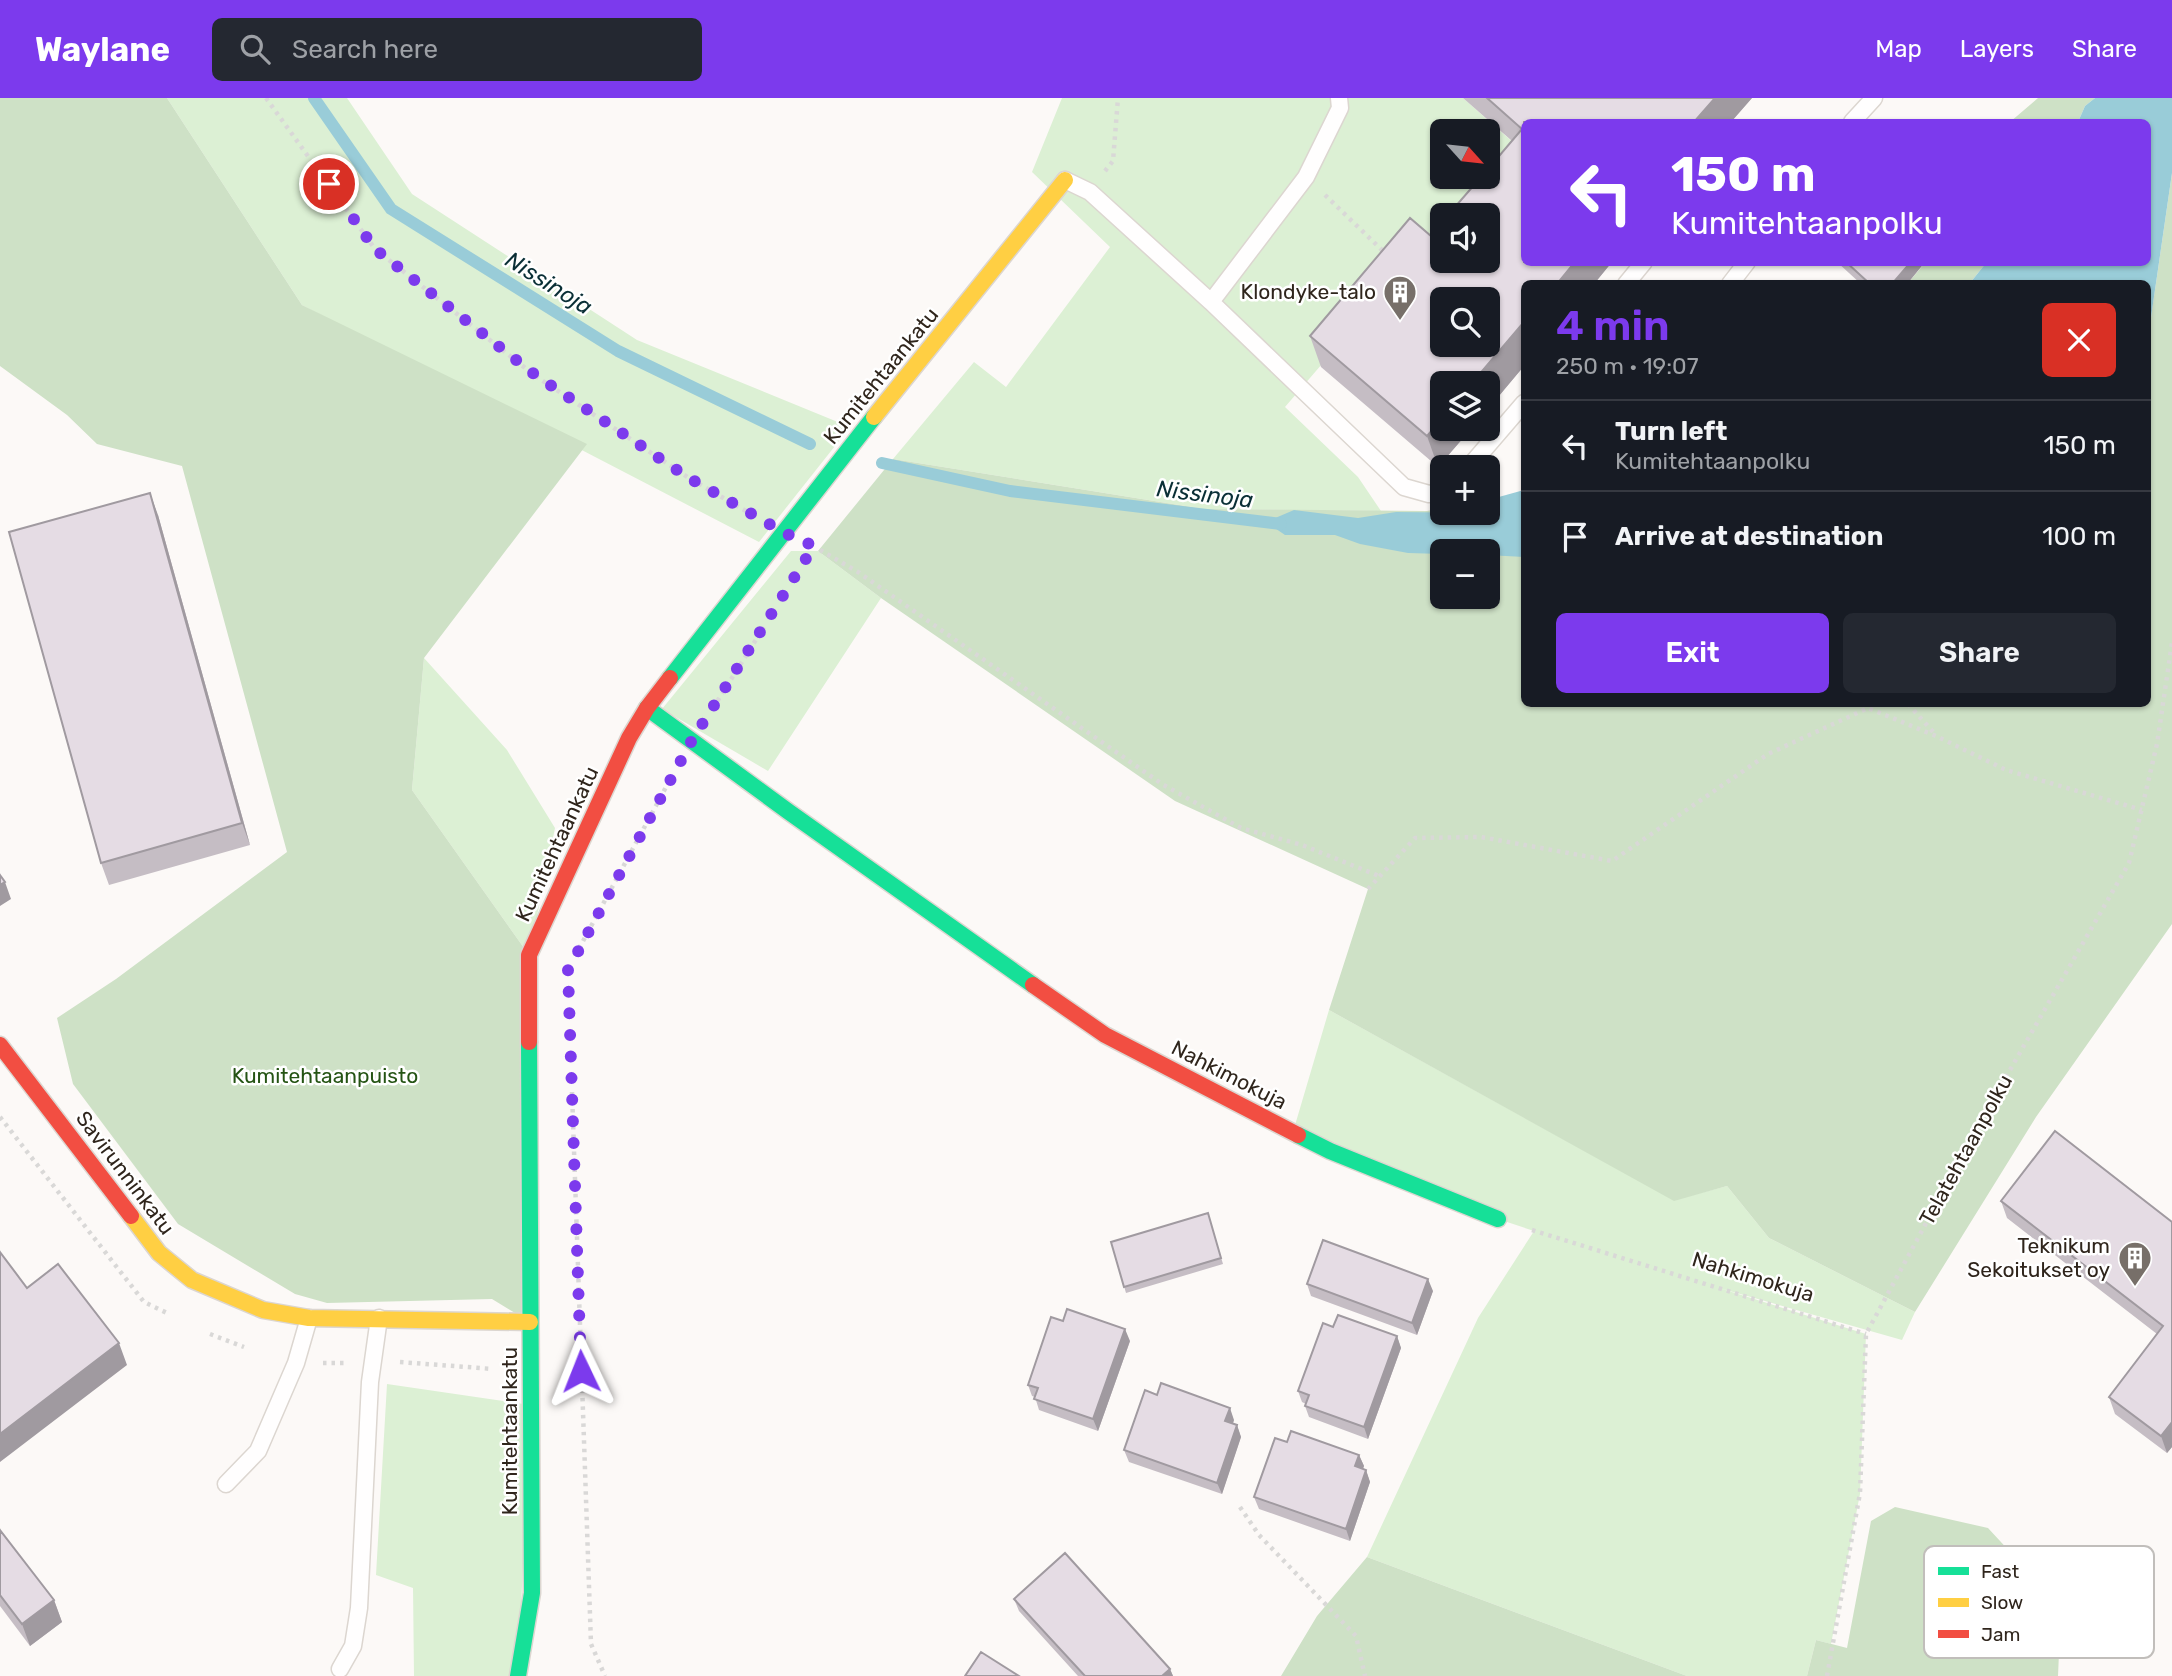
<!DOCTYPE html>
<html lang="en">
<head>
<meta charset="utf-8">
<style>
	:root { --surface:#171b24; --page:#242831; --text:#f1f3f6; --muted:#9ea1a6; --line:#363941; --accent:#7c3aed }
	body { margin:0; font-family:Rubik,sans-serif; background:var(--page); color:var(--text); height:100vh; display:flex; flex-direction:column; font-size:26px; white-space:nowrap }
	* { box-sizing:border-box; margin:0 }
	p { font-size:23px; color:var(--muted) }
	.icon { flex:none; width:38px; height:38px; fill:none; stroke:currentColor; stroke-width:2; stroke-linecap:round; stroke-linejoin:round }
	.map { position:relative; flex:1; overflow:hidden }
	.side { position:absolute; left:1521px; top:182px; width:630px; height:427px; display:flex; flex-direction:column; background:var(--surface); border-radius:10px; box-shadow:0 2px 5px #0004 }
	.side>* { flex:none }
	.top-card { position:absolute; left:1521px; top:21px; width:630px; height:147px; border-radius:10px; box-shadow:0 2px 5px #0004; background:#7c3aed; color:#fff; overflow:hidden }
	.needle { width:46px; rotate:117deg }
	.controls { position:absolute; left:1430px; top:21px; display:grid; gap:14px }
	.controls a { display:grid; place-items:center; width:70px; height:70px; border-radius:10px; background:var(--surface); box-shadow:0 2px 5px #0004; font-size:35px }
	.pin { position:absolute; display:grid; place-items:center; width:60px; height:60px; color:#fff; margin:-30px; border:4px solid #fff; border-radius:50%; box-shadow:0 2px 7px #0007 }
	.me { position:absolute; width:77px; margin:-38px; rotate:358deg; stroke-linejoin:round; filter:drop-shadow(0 0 5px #0008) }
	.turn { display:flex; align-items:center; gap:24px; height:147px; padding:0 35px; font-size:32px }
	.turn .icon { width:91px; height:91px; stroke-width:2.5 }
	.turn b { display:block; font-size:49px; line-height:60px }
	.round { display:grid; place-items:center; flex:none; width:74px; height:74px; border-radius:10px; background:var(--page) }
	.headline { display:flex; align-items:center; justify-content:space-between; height:119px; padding:0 35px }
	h1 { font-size:42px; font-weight:600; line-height:52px; color:var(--accent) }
	.primary-button { display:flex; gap:14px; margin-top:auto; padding:14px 35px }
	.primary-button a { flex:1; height:80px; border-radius:10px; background:var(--accent); color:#fff; font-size:28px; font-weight:600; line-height:80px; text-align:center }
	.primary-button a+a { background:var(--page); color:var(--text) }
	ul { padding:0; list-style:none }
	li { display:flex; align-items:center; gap:21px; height:91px; padding:0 35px; border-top:2px solid var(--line) }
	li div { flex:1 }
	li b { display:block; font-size:26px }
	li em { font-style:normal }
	header { display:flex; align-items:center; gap:42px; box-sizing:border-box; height:98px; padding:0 35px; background:var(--accent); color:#fff }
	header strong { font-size:33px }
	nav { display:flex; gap:38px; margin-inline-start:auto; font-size:24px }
	.search { width:490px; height:63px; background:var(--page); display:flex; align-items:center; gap:18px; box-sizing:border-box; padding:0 24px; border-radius:10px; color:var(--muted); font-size:26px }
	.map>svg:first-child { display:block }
	.green { fill:#dcf0d4; fill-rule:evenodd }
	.forest { fill:#cee1c6; fill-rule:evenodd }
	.water { fill:#99ccd8 }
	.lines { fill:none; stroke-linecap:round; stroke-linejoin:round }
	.stream { stroke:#99ccd8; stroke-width:12 }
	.lane-casing { stroke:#dcd6d0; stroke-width:19 }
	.fast-casing { stroke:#dcd6d0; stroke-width:19 }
	.slow-casing { stroke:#dcd6d0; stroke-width:19 }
	.jam-casing { stroke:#dcd6d0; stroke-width:19 }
	.path { stroke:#d9d8d7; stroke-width:4.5; stroke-dasharray:3.5 5; stroke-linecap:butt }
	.lane { stroke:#fffefe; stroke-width:16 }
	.fast { stroke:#16e098; stroke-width:16 }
	.slow { stroke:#ffcf43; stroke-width:16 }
	.jam { stroke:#f24e42; stroke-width:16 }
	.wall { fill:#c5bdc4 }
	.shaded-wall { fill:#a09aa0 }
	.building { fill:#e5dce4; stroke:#a09aa0; stroke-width:2; fill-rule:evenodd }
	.route { stroke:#7c3aed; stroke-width:12; stroke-dasharray:0 21.6 }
	.labels { text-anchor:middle; stroke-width:5; stroke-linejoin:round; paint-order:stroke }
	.poi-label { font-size:21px; fill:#2f251c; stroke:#fff; text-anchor:end }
	.street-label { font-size:21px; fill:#2f251c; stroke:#fff }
	.park-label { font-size:21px; fill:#255414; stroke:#fff }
	.water-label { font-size:23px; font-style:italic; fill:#0a2f36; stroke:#fff }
	.key { fill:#fff; stroke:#c1bebb; stroke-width:2 }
	.key-label { font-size:19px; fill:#2f251c }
</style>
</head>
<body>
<header>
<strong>Waylane</strong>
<div class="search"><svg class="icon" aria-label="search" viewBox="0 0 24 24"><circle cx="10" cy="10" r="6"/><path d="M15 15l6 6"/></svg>Search here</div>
<nav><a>Map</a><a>Layers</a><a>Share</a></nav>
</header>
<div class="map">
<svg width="2172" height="1578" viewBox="0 0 2172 1578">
	<rect width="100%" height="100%" fill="#fcf9f7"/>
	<!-- green -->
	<path class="green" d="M167,0H347L412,96L637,242L850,329L759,444L302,207Z
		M1062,0H1463L1524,54L1485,117H1442V168L1421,151L1285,309L1358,379L1381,413L1204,411L893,361L974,264L1006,289L1110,149L1032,74ZM1442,33H1488V79H1442Z
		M791,453H818L881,500L768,673L662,611Z
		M424,560L507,652L555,730L529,857L412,692Z
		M1329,912L1674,1102L1727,1088L1769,1140L1915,1214L1902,1242L1719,1190L1866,1236L1860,1396L1831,1546L1816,1542L1807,1578H1687L1367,1459L1478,1220L1534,1133L1498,1121L1293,1034Z
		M387,1286L530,1307L518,1578H414L413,1490L376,1477Z"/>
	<!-- forest -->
	<path class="forest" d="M0,0H167L302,207L587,346L424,560L412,692L529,857L530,1224L492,1201L327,1205L295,1196L178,1126L73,986L57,920L116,881L287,754L182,368L97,346L67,317L0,268Z
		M2038,0H2095L2085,8L2078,24H2010Z
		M2172,75V826L2036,1019L1915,1214L1769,1140L1727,1088L1674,1103L1329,912L1368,791L1175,703L881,500L818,453L893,361L1204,411L1427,413L1442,410V415H1488V402L1524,395V606H2147V247ZM1442,453H1488V499H1442Z
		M1925,165H1986L1970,185L1907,186Z
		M1895,1409L1988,1430L2061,1509L2058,1578H1807L1816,1542L1847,1550L1871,1423Z
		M1367,1459L1687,1578H1281L1317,1518Z"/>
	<!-- water -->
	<path class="water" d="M2095,0H2172V75L2147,247V186L1970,185L1986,165L2147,164V24H2078L2085,8Z
		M1524,392V459L1488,457V453H1442V456L1408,455L1360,446L1335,437H1285L1266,424L1294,412L1358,420L1396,414L1488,415V402Z"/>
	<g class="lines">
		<!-- stream -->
		<path class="stream" d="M314,0L391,111L618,253L810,346
			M882,365L1010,393L1281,426"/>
		<defs>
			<path id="lane" d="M1852,24L1874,0
				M1065,82L1090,94L1211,204L1404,389L1429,396L1442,393
				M1626,186L1644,164
				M1730,186L1747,164
				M1211,204L1306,79L1340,10L1339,0
				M1469,369L1524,305
				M226,1386L258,1353L296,1265L309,1220
				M340,1571L353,1548L359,1510L370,1284L379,1220"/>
			<path id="fast" d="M670,580L874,319
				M647,610L789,714L1033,887
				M1298,1037L1330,1053L1498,1121
				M518,1578L532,1495L529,944"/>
			<path id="slow" d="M874,319L1065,82
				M131,1118L159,1155L192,1182L263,1212L309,1220L530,1224"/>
			<path id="jam" d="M1033,887L1105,937L1298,1037
				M529,944V857L629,640L647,610L670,580
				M0,947L131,1118"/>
		</defs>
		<!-- lane casing -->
		<use href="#lane" class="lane-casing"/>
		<!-- fast casing -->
		<use href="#fast" class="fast-casing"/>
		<!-- slow casing -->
		<use href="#slow" class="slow-casing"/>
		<!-- jam casing -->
		<use href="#jam" class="jam-casing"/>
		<!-- path -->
		<path class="path" d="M266,0L375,151L534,277L689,380L751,416
			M1105,73L1113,63L1118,0
			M1325,97L1384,154
			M820,452L858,474L1162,686L1241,730L1302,747L1379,778
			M1908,606L1935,636
			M713,610L764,529
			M1368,791L1415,740L1481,739L1612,763L1768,656L1868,610L1936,638L2006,672L2142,712
			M575,858L672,678
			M572,994L591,1546L605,1578
			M0,1019L144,1204L167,1215
			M1532,1132L1866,1236
			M210,1236L244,1249
			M400,1264L493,1271
			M323,1265H346
			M1240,1409L1259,1437L1356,1538L1365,1578
			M1827,1578L1860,1395L1866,1236L1995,998L2129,765L2157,646L2172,545"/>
		<!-- lane -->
		<use href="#lane" class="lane"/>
		<!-- fast -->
		<use href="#fast" class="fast"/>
		<!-- slow -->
		<use href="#slow" class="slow"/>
		<!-- jam -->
		<use href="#jam" class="jam"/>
	</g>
	<!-- wall -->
	<path class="wall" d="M1463,0H1752L1731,24L1524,164H1612L1594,186H1524V268L1488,311L1442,331H1471L1438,369L1321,269L1310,238L1431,138L1512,43Z
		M1837,164H1925L1907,186H1861Z
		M158,417L250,747L109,787L101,765Z
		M2001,1103L2172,1124V1349L2167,1355L2115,1316L2109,1299L2157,1236L2007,1120Z
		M1208,1115L1223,1166L1126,1195L1111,1144Z
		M1307,1186L1433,1193L1417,1237L1311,1198Z
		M1333,1229L1397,1238L1401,1250L1368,1341L1309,1319L1305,1308L1306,1306L1302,1304L1298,1293Z
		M1130,1243L1098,1333L1039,1312L1035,1299L1032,1298L1028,1287Z
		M1234,1322L1233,1326L1237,1327L1241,1339L1222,1396L1129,1364L1124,1352Z
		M1287,1344L1359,1357L1364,1368L1363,1371L1366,1372L1370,1384L1350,1443L1259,1411L1254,1399Z
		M0,1432L54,1502L62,1524L30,1548L0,1508Z
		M1014,1501L1170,1571L1173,1578H1078L1019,1513Z"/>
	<!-- shaded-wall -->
	<path class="shaded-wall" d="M1715,0H1752L1731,24H1694Z
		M1575,164H1612L1594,186H1557Z
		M1911,164H1925L1907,186H1892Z
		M1524,224V268L1488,311V285H1472Z
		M1442,321V331H1471L1438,369L1427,338Z
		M150,395L158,417L250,747L242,725Z
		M5,784L11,801L0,808V787Z
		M1428,1181L1433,1193L1417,1237L1412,1225Z
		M1125,1231L1130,1243L1098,1333L1093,1321Z
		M1397,1238L1401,1250L1368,1341L1364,1329Z
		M119,1245L127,1267L0,1364V1336Z
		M1230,1310L1234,1322L1229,1334L1225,1323Z
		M2172,1324V1349L2167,1355L2161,1338Z
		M1237,1327L1241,1339L1222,1396L1217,1385Z
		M1359,1357L1364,1368L1359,1380L1355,1368Z
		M1366,1372L1370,1384L1350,1443L1346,1431Z
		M54,1502L62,1524L30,1548L22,1526Z
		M1170,1571L1173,1578H1162Z"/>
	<!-- building -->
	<path class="building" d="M1487,0H1715L1694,24H1524V164H1575L1557,186H1524V224L1472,285H1442V321L1427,338L1310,238L1410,120L1431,138L1442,125V163H1488V117H1448L1481,79H1488V71L1522,31ZM1442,201H1488V247H1442Z
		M1846,164H1911L1892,186H1870Z
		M150,395L242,725L101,765L9,434Z
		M0,777L5,784L0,787Z
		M2055,1033L2172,1124V1324L2161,1338L2109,1299L2163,1228L2001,1103Z
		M1208,1115L1221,1160L1124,1189L1111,1144Z
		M1323,1142L1428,1181L1412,1225L1307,1186Z
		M0,1154L27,1190L58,1166L119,1245L0,1336Z
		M1067,1211L1125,1231L1093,1321L1034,1301L1038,1290L1028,1287L1051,1219L1063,1223Z
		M1338,1217L1397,1238L1364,1329L1305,1308L1309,1297L1298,1293L1323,1225L1333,1229Z
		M1161,1285L1230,1310L1225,1323L1237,1327L1217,1385L1124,1352L1145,1292L1157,1297Z
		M1291,1333L1359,1357L1355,1368L1366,1372L1346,1431L1254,1399L1275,1340L1287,1344Z
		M0,1432L54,1502L22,1526L0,1497Z
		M1065,1455L1170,1571L1162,1578H1085L1014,1501Z
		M981,1554L1019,1578H965Z"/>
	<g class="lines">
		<!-- route -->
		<path class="route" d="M329,86L375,151L534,276L689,380L785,435L814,448L691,644L568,872L581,1273"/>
	</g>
	<!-- icons -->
	<defs>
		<symbol id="building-pin" viewBox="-11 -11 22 30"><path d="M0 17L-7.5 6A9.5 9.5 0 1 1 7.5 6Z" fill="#776f69" stroke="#fff"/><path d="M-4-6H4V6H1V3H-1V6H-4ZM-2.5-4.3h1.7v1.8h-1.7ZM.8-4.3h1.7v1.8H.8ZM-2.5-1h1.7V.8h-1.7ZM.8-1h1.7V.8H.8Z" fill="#fff"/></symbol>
	</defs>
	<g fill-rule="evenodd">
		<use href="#building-pin" x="1381" y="175" width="38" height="52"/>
		<use href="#building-pin" x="2116" y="1141" width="38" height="52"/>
	</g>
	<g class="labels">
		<!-- poi labels -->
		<g class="poi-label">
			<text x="1376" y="201">Klondyke-talo</text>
			<text x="2110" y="1155">Teknikum<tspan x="2110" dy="24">Sekoitukset oy</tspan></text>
		</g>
		<!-- street labels -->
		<g class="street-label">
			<text transform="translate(881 278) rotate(-51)" y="7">Kumitehtaankatu</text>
			<text transform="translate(557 746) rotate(-65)" y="7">Kumitehtaankatu</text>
			<text transform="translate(1229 977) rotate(27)" y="7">Nahkimokuja</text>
			<text transform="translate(1966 1052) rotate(-61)" y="7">Telatehtaanpolku</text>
			<text transform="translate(125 1075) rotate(53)" y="7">Savirunninkatu</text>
			<text transform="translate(1753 1179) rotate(17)" y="7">Nahkimokuja</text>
			<text transform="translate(510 1333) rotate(-90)" y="7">Kumitehtaankatu</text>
		</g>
		<!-- park labels -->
		<g class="park-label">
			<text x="325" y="985">Kumitehtaanpuisto</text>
		</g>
		<!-- water labels -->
		<g class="water-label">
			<text transform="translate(549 185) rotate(32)" y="8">Nissinoja</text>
			<text transform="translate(1205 396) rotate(7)" y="8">Nissinoja</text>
		</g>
	</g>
	<!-- legend -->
	<rect x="1924" y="1448" width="230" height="112" rx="10" class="key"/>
	<rect x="1938" y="1469" width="31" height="8" fill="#16e098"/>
	<rect x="1938" y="1500" width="31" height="9" fill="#ffcf43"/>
	<rect x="1938" y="1532" width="31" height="8" fill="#f24e42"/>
	<g class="key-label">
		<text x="1981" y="1480">Fast</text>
		<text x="1981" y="1511">Slow</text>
		<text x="1981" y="1543">Jam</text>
	</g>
</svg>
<div class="controls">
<a><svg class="needle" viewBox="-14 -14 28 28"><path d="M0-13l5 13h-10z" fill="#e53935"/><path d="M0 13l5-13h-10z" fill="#9ea1a6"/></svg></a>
<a><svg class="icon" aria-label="sound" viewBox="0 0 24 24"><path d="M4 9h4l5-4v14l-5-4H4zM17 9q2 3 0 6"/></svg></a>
<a><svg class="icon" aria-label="search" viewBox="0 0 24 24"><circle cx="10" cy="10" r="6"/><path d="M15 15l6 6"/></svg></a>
<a><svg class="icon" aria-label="layers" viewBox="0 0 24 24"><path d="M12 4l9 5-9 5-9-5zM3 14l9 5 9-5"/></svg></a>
<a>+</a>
<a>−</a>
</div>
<div class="pin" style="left:329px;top:86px;background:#d93025"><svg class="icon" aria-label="arrive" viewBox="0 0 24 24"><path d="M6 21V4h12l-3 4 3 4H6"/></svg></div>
<svg class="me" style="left:581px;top:1273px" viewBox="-20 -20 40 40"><path d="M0-17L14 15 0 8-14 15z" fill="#7c3aed" stroke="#fff" stroke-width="4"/></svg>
<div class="top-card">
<div class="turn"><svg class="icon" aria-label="left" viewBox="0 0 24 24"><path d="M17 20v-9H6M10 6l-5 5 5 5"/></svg><div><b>150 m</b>Kumitehtaanpolku</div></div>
</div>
<section class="side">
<div class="headline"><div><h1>4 min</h1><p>250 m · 19:07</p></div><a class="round" style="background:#d93025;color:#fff"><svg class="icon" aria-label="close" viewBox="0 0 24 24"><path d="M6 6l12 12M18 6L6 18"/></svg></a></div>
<ul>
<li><svg class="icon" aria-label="left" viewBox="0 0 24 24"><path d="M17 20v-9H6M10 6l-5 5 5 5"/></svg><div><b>Turn left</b><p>Kumitehtaanpolku</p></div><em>150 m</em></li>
<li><svg class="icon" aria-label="arrive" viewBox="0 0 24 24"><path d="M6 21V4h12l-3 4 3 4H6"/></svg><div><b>Arrive at destination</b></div><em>100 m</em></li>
</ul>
<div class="primary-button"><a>Exit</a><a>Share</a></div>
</section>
</div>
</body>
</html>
